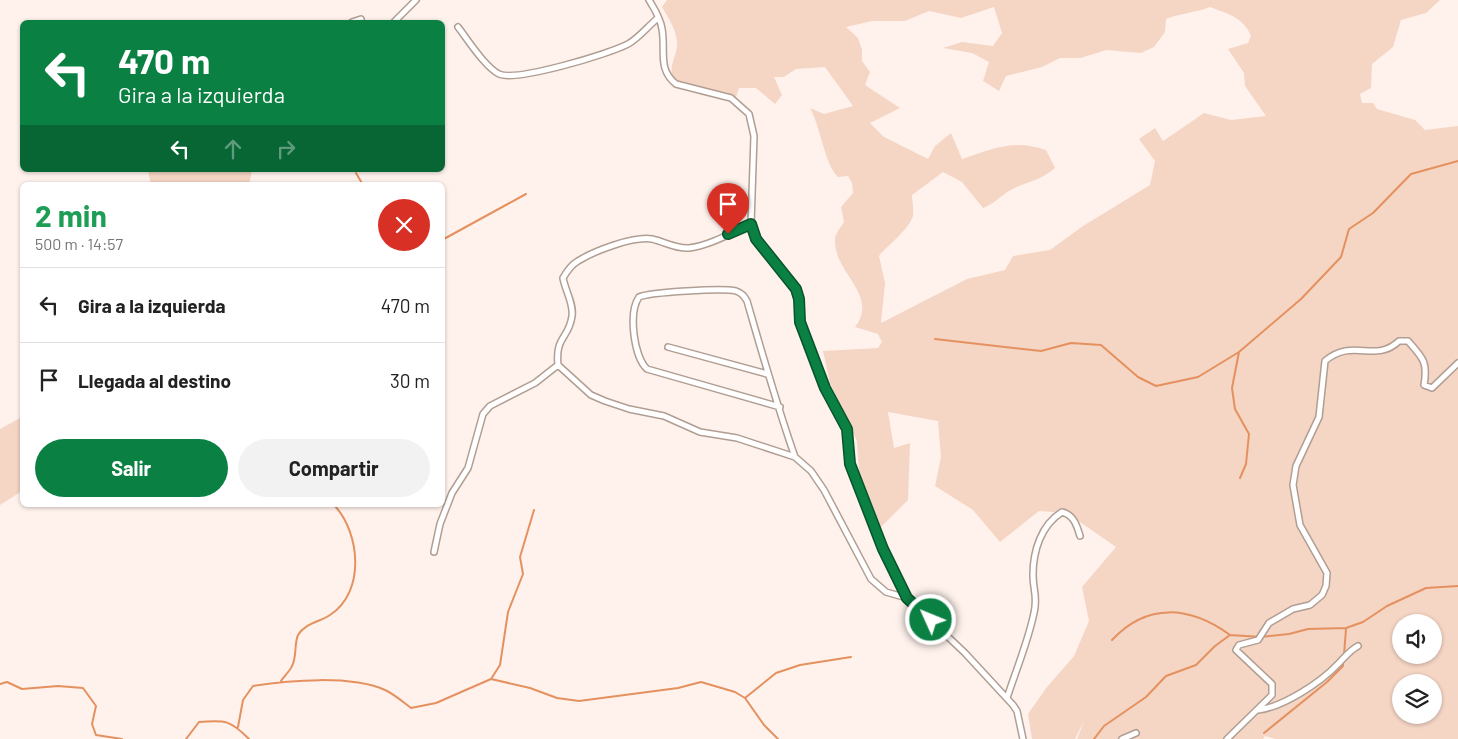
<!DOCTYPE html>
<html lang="es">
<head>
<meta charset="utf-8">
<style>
	:root { --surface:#fff; --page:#f2f2f2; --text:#222; --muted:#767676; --line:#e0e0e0; --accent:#0b8043 }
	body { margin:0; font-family:Barlow,sans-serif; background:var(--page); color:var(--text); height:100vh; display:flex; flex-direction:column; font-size:19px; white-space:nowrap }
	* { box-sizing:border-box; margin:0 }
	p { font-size:16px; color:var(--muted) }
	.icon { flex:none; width:28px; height:28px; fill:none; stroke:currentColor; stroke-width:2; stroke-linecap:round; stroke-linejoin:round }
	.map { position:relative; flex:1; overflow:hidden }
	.side { position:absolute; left:20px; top:182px; width:425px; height:325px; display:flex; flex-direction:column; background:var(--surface); border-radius:8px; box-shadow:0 1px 4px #0004 }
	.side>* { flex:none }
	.guide { position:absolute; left:20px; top:20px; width:425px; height:152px; border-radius:8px; box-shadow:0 1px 4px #0004; background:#0b8043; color:#fff; overflow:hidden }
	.controls { position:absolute; left:1392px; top:614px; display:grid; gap:10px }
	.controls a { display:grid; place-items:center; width:50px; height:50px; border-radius:50%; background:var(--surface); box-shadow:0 1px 4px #0004; font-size:25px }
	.pin { position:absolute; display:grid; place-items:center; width:42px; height:42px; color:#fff; margin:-51px -21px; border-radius:50% 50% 50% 0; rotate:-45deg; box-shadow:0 0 5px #0007 }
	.pin .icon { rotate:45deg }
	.me { position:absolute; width:55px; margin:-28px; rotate:314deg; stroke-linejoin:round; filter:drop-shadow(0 0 4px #0008) }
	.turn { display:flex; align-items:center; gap:18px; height:105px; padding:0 15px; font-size:22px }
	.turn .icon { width:65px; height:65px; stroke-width:2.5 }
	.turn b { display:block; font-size:35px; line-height:42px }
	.lanes { display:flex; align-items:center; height:48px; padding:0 15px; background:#0003; justify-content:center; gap:25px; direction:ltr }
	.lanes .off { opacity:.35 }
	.round { display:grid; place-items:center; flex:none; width:52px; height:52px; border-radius:26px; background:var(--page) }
	.head { display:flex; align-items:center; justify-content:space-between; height:85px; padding:0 15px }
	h1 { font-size:30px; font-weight:700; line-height:38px; color:#1e9e55 }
	.cta { display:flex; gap:10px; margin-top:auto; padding:10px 15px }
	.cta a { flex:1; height:58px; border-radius:30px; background:var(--accent); color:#fff; font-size:20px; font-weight:700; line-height:58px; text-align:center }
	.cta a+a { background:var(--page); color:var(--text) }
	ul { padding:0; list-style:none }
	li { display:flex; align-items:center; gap:15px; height:75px; padding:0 15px; border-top:1px solid var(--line) }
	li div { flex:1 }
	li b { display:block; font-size:19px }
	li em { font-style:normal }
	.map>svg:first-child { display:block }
	.green { fill:#f5d5c4; fill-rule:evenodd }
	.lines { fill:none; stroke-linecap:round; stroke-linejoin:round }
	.stream { stroke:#e5915f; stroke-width:2 }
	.street-casing { stroke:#b19e93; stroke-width:8 }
	.street { stroke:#fff; stroke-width:5 }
	.route-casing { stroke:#07532c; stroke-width:12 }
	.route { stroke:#0b8043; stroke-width:9 }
</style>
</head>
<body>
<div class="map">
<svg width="1458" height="739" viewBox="0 0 1458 739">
	<rect width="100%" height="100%" fill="#fff2ec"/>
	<!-- green -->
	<path class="green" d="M667,0H1440L1426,13L1401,20L1393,47L1372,64L1371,88L1360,94L1362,103H1373L1377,109L1415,120L1425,130L1458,126V739H1275L1265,736L1263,739H1077L1084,721L1075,739H1032L1028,714L1047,687L1074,656L1089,621L1082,587L1116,547L1067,513L1039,511L1000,542L973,510L935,486L941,457L938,421L888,412L894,448L910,443L908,500L879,529L860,486L857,441L830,383L823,351L878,348L882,342L878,334L855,327C880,295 833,273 835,239C835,234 841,227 844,222L841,207L853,193L852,183L848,176L838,177C824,163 821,128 810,108L824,114L853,106L825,67L796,69L784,77H774L782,95L775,104L756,88H739L734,103C718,98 697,96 683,87C660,74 679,56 677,42C676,29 669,19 662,7ZM994,7L1002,33L993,46L962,42L943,48L972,53L989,62L983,81L999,91L1006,76L1042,67L1060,58H1081L1106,50L1141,53L1154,47L1165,32L1166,19C1180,13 1196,13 1210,7C1228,14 1243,17 1251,36L1248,43L1228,49L1244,73L1245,86L1266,116L1231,120L1204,113L1163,141L1155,128L1139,139L1155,161L1150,185L1083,226L1050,250L1013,256L1005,270L967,279L881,323L885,283L879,256C888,245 911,228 913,215C914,209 912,201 912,195L943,172L962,182L983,208C994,204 999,197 1009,191C1026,181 1037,183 1055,168L1046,150C1013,139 995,148 962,159L951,133L935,146L928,159L884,137L870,123L900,108L865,85L870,72L862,61V50L858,38L846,27L872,21H905L929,11L961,18ZM1401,622H1434V655H1401ZM1401,682H1434V715H1401Z
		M148,170H252L249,185H151Z
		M22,417V491L0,505V429Z"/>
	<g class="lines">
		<!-- stream -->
		<path class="stream" d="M356,173L363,185
			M442,240L526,194
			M935,339L1041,351L1071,343L1101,345L1138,377L1156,386L1198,377L1239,352L1301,299L1341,257L1349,229L1373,213L1411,174L1458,161
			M1239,352L1232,388L1235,409L1249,434L1246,464L1240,478
			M1112,640C1147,602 1190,606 1230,635
			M1344,655L1346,629
			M491,679L500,665L508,612L523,574L520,557L534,510
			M281,681C284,676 290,671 292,666C297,657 294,644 298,635C305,623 320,622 330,615C366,592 360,532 334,505
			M0,684L7,682L22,689L58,686L83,688L96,706L92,724L96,735L122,739
			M745,698L776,673L800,665L851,657
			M238,727L243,700L253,686C289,680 351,675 385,690C394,694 403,702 411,708L436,703L491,679L530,688L557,698L579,701L678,688L701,682L735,692L745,698L764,725L778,739
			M1264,733L1327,682L1343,666V662
			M186,739L199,722C226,720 230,720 249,739
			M1094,739L1104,726L1146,697L1166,676L1196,665L1215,646L1230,635L1261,637L1289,634L1308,629L1346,628L1363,622L1387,606L1426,588L1458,586"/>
		<defs>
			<path id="street" d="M649,0C654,8 661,20 662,29C666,50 657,69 676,84L731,98L749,114L754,136L751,224L756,239L796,289L799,299L800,322L825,388L847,429L850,464L857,483L883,549L907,598L965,653L1013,705L1017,711L1023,739
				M352,22L361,19
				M394,22L416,0
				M458,27C468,40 485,67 499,74C516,82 609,54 628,44C639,38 648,26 658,18
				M668,347L767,374
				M558,365L591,395L605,401L629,409L664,416L700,432L737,438L795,457L811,471L824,490L871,579L886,592L907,598
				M780,407L647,369C634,357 628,313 639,297C651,292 722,288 736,291C742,293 744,296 747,301C762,353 777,406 795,457
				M434,552L440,524L452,493L468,468L483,414L490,406L535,383L558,365C555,336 569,339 572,316C574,304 565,290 563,278C567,271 571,265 578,261C594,251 633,236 652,239C665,242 676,249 689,248C711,245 731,233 751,224
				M1007,698C1016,670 1028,642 1034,613C1038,596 1033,591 1033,575C1033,551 1041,525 1062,512C1074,515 1077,526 1080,536
				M1258,710C1283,707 1320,683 1338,664C1345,657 1349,651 1358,646
				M1122,739L1136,733
				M1227,739L1272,695V684L1236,650L1239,645L1258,640L1269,623L1293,609L1310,605L1322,595L1326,586L1327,573L1300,525L1293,485L1296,466L1319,417L1325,361C1353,337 1375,364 1399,341H1408C1423,358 1428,362 1424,385L1432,388L1458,363"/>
		</defs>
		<!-- street casing -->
		<use href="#street" class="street-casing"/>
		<!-- street -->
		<use href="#street" class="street"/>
	</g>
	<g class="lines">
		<defs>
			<path id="route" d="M728,234L751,224L756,239L796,289L799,299L800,322L825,388L847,429L850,464L883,549L907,598L931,620"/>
		</defs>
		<!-- route casing -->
		<use href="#route" class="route-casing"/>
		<!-- route -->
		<use href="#route" class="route"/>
	</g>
</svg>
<div class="controls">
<a><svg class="icon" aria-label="sound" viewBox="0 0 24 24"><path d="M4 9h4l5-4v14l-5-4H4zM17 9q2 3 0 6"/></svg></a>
<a><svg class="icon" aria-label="layers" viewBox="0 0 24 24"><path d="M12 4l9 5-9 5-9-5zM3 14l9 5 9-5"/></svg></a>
</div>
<div class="pin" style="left:728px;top:234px;background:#d93025"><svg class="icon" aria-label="arrive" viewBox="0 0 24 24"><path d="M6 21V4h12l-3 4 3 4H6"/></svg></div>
<svg class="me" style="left:931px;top:620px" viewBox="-20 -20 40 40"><circle r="17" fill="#0b8043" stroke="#fff" stroke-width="3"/><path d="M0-11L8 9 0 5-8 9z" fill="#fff"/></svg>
<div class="guide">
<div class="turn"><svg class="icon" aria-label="left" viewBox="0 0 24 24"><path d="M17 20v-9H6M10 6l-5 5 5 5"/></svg><div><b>470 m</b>Gira a la izquierda</div></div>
<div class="lanes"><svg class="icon" aria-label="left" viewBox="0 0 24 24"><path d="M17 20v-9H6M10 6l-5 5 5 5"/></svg><svg class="icon off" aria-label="ahead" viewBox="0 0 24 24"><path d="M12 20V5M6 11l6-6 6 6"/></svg><svg class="icon off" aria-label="right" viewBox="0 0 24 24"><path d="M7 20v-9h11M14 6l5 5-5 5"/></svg></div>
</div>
<section class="side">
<div class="head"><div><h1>2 min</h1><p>500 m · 14:57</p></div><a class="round" style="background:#d93025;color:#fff"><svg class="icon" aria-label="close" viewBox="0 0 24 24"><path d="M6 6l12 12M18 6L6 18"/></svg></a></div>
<ul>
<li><svg class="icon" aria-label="left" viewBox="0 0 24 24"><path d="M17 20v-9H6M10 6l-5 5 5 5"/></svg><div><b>Gira a la izquierda</b></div><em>470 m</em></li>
<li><svg class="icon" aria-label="arrive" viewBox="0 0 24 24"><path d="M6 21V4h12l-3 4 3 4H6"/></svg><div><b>Llegada al destino</b></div><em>30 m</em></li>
</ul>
<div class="cta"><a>Salir</a><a>Compartir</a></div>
</section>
</div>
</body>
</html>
